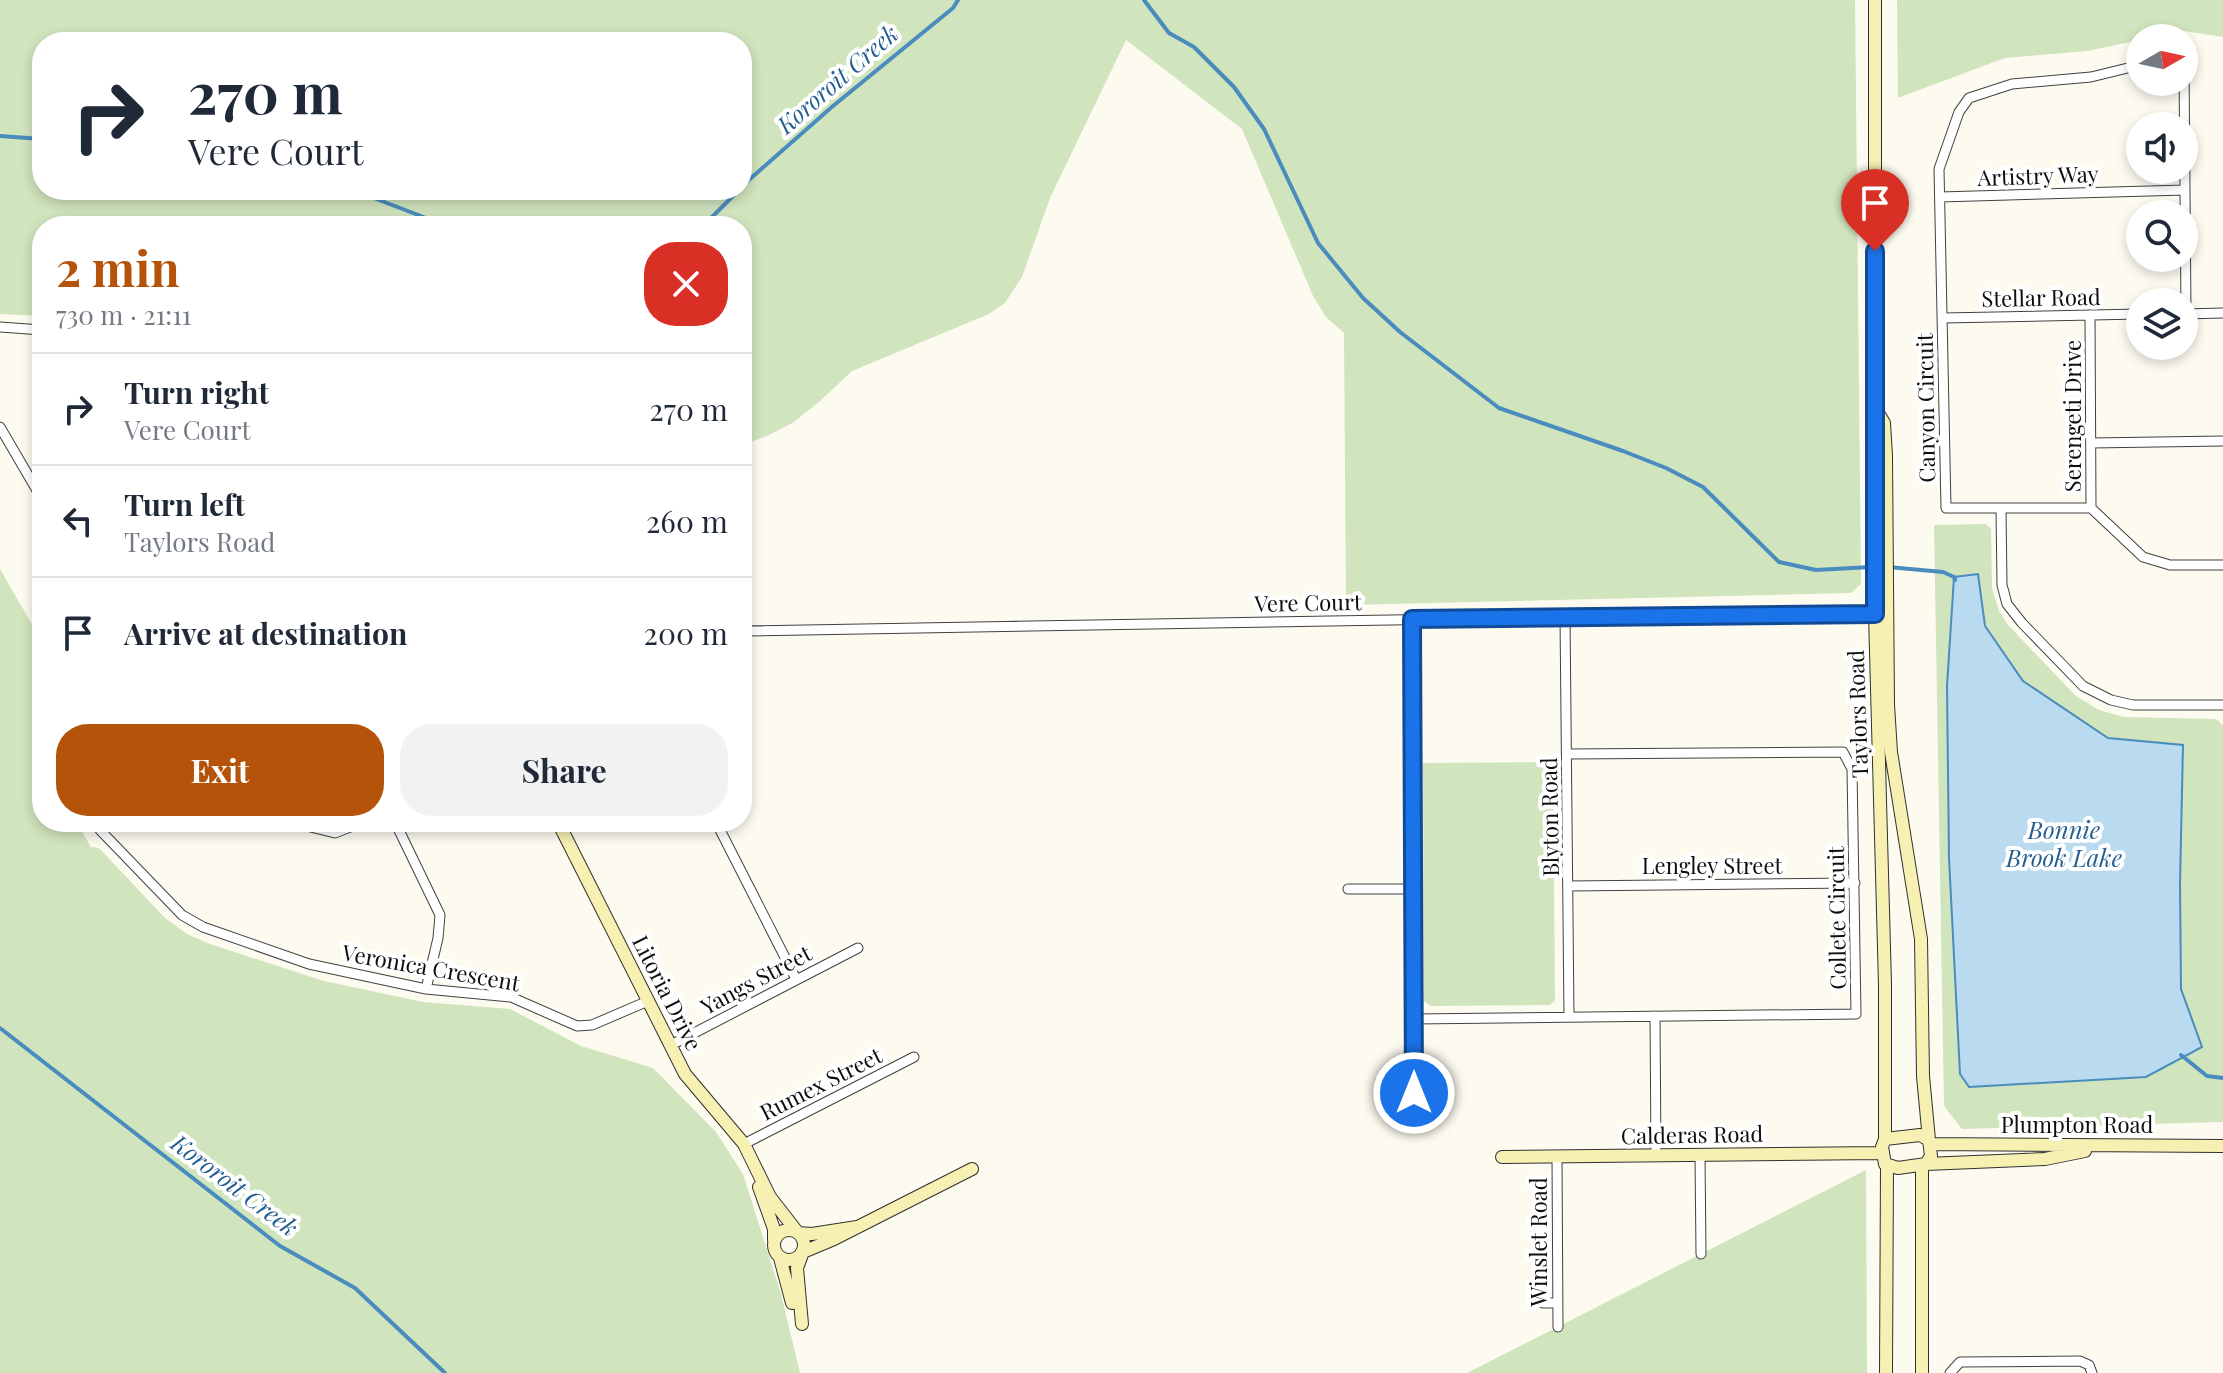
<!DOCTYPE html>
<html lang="en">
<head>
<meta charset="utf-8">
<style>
	:root { --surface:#fff; --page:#f2f2f3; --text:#1f2937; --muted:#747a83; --line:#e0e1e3; --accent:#b45309 }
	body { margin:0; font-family:"Playfair Display",serif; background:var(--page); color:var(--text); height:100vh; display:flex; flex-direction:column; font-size:30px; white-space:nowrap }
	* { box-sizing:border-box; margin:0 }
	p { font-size:26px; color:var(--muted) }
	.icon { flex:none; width:44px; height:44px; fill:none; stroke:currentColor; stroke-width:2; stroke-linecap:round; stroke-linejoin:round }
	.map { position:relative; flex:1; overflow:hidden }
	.details { position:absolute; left:32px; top:216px; width:720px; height:616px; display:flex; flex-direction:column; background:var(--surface); border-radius:32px; box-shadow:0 4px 12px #0003 }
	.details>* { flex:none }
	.hud { position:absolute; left:32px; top:32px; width:720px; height:168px; border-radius:32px; box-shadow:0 4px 12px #0003; background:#fff; color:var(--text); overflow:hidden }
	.needle { width:52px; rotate:81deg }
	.buttons { position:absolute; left:2126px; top:24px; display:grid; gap:16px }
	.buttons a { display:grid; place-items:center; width:72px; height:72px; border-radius:50%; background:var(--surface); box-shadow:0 4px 12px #0003; font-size:40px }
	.pin { position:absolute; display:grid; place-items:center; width:68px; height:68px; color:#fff; margin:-82px -34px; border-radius:50% 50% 50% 0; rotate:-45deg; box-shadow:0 0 8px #0007 }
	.pin .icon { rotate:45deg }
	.me { position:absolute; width:88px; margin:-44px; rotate:0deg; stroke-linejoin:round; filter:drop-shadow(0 0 6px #0008) }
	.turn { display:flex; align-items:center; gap:28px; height:168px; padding:0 24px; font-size:36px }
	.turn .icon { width:104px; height:104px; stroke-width:2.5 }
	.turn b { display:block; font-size:56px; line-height:68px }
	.round { display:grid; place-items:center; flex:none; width:84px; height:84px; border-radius:32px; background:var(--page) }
	.overview { display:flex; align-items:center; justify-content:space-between; height:136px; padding:0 24px }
	h1 { font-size:48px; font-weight:700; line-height:60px; color:var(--accent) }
	.primary-button { display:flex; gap:16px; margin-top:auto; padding:16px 24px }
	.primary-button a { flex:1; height:92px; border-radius:32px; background:var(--accent); color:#fff; font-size:32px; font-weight:700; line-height:92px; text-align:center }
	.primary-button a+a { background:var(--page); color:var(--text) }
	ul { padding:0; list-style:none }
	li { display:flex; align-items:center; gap:24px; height:112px; padding:0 24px; border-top:2px solid var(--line) }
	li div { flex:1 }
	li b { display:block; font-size:30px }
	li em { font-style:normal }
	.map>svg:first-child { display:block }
	.green { fill:#d0e4bd; fill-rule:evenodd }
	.water { fill:#badaef; stroke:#4a8cbe; stroke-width:2 }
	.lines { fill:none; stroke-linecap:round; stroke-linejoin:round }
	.stream { stroke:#4a8cbe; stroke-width:4 }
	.street-casing { stroke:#414141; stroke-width:11 }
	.secondary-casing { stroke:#303030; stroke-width:14 }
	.street { stroke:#fff; stroke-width:9 }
	.secondary { stroke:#f6f0b3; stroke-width:12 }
	.route-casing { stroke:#114b97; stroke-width:20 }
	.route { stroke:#1a73e8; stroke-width:14 }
	.labels { text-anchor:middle; stroke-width:8; stroke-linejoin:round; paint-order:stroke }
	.street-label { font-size:22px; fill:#0e0e0e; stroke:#fff }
	.water-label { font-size:24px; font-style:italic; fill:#255f91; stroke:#fff }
</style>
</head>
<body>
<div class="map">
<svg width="2223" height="1373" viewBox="0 0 2223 1373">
	<rect width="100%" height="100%" fill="#fdfbf0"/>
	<!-- green -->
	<path class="green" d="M0,0H1855L1861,584L1851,593L1346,605L1344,333L1326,317L1313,296L1242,129L1126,40L1050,198L1022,277L1005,303L989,314L852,371L820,401L794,422L767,436L742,445V226H42V316L0,314ZM742,42V190H42V42Z
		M1897,0H2223V37L2184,31L2087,51L2005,58L1898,98Z
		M1986,524L1991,529L1992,588L1999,611L2008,625L2076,696L2099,710L2124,717L2216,719L2223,725V1122L1962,1129L1944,1106L1934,525Z
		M0,569L42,642V822H80L83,828L81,830L91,847L99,848L165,918L187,934L210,944L324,981L423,1002L510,1009L581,1046L653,1068L716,1132L743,1174L781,1294L800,1373H0Z
		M1553,762L1555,1000L1550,1005L1430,1006L1424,1001L1423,763Z
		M1866,1170L1867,1373H1467Z"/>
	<!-- water -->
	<path class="water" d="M1978,574L1985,626L2023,681L2108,738L2183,745L2180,884L2181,989L2202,1047L2146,1077L1969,1087L1960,1074L1949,858L1947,686L1954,577Z"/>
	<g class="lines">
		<!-- stream -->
		<path class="stream" d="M1144,0L1169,33L1194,47L1234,87L1264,129L1318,243L1363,298L1400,332L1499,408L1623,451L1666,468L1703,487L1779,562L1816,570L1871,567
			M0,136L42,139
			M742,186L833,106L953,8L958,0
			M353,190L447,226
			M703,226L739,190
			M1888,567L1943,572L1954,577L1955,580
			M0,1028L280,1246L355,1288L445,1373
			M2181,1055L2207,1076L2223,1078"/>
		<defs>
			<path id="street" d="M2184,66L2186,314
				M1940,197L2185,190
				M2184,314L2223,313
				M2090,315L2091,508L2143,557L2170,565H2223
				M1943,318L2140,314
				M0,327L42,330
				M0,427L42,499
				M2091,443L2223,441
				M2091,508H1946L1939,169L1959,112L1969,98L2012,84L2091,77L2140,65
				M2001,509L2002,585L2007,604L2022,623L2083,686L2111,700L2133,705H2223
				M1565,617L1569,1017
				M1412,619L1414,1093
				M742,631L1565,617L1875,614
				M101,822L100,830L182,915L203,927L309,964L426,989L511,997L577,1026L592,1025L648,1001
				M290,822L335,833L363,822
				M395,822L440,915L438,938L426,989
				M716,822L796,979
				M1569,886L1855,883
				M1348,889H1412
				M1655,1016L1656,1156
				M1413,1019L1856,1014L1852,769L1843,752L1568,754
				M671,1045L858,948
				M744,1144L914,1057
				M1700,1155L1701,1254
				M1557,1157L1558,1327
				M1543,1303H1557
				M1950,1373L1960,1362L2080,1361L2089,1365L2092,1373"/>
			<path id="secondary" d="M1875,0V614L1885,985V1139
				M1877,411L1884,423L1886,456L1888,705L1891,752L1921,939L1923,1076L1929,1140
				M558,822L685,1074L744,1144L770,1197L798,1233L812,1234L857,1227
				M1920,1135L1929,1140L1931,1156L1926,1164L1898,1168L1885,1164L1882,1147L1885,1139Z
				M1930,1144L2223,1146
				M1502,1157L1882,1153
				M1926,1164L2045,1159L2085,1151
				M759,1187L774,1229V1240
				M774 1245a15 15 0 1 1 30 0a15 15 0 1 1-30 0Z
				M780,1258L792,1303
				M802,1324L797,1268L803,1252L834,1239L972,1169
				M1886,1373L1887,1166
				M1922,1373V1167"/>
		</defs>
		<!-- street casing -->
		<use href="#street" class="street-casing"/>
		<!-- secondary casing -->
		<use href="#secondary" class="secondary-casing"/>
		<!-- street -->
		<use href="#street" class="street"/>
		<!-- secondary -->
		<use href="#secondary" class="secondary"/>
	</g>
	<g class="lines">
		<defs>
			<path id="route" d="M1414,1093L1412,619L1875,614V251"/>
		</defs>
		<!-- route casing -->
		<use href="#route" class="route-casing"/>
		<!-- route -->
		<use href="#route" class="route"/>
	</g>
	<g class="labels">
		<!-- street labels -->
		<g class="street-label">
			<text transform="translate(2038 176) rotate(-2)" y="8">Artistry Way</text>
			<text transform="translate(2041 298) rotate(-1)" y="8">Stellar Road</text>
			<text transform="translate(1926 408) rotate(-91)" y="8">Canyon Circuit</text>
			<text transform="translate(2073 416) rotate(-90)" y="8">Serengeti Drive</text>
			<text transform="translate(1308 603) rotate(-1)" y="8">Vere Court</text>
			<text transform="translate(1858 714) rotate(-92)" y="8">Taylors Road</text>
			<text transform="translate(1550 817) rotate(-91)" y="8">Blyton Road</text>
			<text x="1712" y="874">Lengley Street</text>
			<text transform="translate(1837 918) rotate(-91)" y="8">Collete Circuit</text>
			<text transform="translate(431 968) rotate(10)" y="8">Veronica Crescent</text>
			<text transform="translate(756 980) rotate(-28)" y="8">Yangs Street</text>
			<text transform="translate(667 993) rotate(63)" y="8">Litoria Drive</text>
			<text transform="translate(821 1084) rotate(-27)" y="8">Rumex Street</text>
			<text x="2077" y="1133">Plumpton Road</text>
			<text transform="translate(1692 1135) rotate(-1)" y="8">Calderas Road</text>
			<text transform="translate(1539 1242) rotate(-90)" y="8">Winslet Road</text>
		</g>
		<!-- water labels -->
		<g class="water-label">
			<text transform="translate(838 80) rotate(-41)" y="8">Kororoit Creek</text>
			<text x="2064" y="839">Bonnie<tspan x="2064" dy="28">Brook Lake</tspan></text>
			<text transform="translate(234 1186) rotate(37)" y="8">Kororoit Creek</text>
		</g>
	</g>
</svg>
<div class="buttons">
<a><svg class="needle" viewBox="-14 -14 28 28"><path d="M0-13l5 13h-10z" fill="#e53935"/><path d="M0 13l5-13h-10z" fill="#747a83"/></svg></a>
<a><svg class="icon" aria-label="sound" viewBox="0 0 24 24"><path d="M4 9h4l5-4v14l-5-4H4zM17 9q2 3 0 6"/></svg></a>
<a><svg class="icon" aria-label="search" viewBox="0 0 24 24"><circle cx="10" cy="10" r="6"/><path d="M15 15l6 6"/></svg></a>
<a><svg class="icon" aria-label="layers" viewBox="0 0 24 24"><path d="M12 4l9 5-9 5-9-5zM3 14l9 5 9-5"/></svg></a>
</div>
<div class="pin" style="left:1875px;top:251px;background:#d93025"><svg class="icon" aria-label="arrive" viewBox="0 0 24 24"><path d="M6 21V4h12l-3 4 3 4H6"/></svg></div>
<svg class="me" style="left:1414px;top:1093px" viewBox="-20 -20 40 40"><circle r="17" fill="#1a73e8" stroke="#fff" stroke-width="3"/><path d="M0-11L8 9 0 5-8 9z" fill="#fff"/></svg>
<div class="hud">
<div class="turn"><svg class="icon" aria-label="right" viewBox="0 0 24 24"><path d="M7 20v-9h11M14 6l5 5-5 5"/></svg><div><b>270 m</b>Vere Court</div></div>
</div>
<section class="details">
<div class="overview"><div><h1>2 min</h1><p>730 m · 21:11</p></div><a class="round" style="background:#d93025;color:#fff"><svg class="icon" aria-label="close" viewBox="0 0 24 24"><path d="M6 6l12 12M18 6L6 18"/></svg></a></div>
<ul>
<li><svg class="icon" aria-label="right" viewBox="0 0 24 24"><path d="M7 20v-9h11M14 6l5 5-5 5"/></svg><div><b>Turn right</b><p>Vere Court</p></div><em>270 m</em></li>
<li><svg class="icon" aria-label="left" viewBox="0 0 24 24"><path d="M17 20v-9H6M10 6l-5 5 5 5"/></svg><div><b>Turn left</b><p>Taylors Road</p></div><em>260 m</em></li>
<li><svg class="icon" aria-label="arrive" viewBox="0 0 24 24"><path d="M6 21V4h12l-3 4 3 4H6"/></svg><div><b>Arrive at destination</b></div><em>200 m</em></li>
</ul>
<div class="primary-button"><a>Exit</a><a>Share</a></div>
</section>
</div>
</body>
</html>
